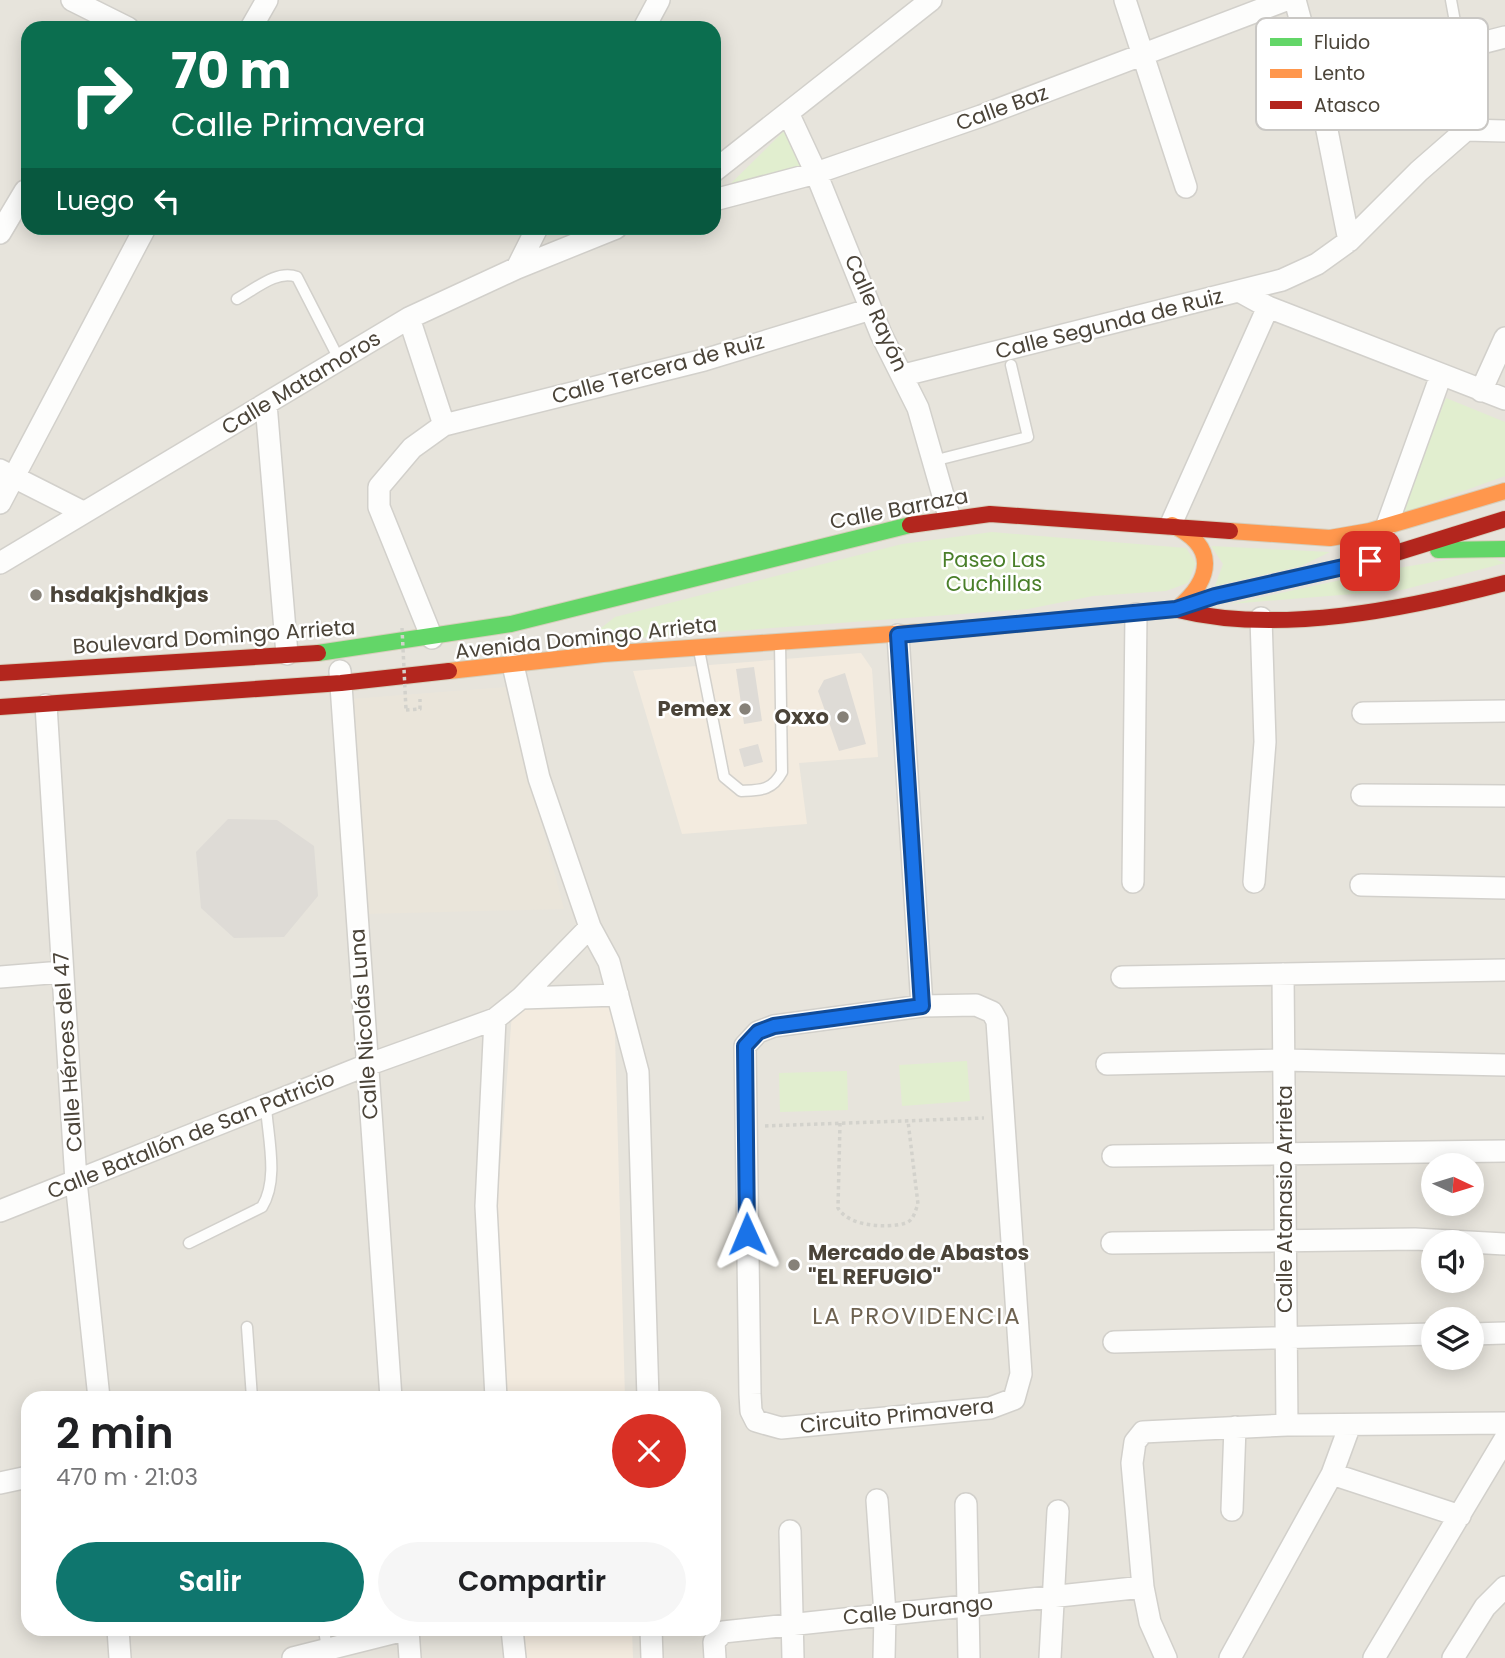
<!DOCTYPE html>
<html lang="es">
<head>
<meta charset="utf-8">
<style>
	:root { --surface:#fff; --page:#f6f6f6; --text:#202124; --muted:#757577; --accent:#0f766e }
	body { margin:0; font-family:Poppins,sans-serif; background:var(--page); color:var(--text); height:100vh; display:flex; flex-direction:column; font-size:26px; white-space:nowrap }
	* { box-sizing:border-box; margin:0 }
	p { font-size:23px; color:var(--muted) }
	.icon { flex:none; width:38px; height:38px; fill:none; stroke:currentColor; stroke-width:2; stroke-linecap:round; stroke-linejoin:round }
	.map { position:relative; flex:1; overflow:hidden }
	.panel { position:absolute; left:21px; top:1391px; width:700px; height:245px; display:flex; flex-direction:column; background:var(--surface); border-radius:21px; box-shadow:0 4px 18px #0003 }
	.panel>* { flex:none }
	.hud { position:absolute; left:21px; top:21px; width:700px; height:214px; border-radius:21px; box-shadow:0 4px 18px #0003; background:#0b6e4f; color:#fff; overflow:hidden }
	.needle { width:46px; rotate:94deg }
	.tools { position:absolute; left:1421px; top:1153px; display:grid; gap:14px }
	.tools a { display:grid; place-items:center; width:63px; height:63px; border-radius:50%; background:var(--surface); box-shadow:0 4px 18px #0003; font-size:35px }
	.pin { position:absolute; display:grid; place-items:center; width:60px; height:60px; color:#fff; margin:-30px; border-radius:14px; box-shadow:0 4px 10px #0006 }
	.me { position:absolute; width:77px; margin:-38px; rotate:359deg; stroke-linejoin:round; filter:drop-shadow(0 0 5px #0008) }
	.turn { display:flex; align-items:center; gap:24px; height:147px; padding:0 35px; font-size:32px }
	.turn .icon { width:91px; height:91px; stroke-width:2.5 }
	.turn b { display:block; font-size:49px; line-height:60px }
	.then { display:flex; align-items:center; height:66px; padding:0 35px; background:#0003; gap:14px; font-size:26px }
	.round { display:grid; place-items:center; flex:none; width:74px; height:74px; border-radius:37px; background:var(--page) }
	.overview { display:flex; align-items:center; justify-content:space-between; height:119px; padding:0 35px }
	h1 { font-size:42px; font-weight:600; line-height:52px }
	.primary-button { display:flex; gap:14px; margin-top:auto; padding:14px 35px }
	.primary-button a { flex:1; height:80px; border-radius:42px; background:var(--accent); color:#fff; font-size:28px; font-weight:600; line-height:80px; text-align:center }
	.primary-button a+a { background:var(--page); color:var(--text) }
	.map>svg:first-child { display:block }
	.residential { fill:#e7e4dc; fill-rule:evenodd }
	.commercial { fill:#f3ebdf }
	.education { fill:#eae5da }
	.green { fill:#e1eecf }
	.building { fill:#dedbd6 }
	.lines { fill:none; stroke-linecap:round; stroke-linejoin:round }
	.lane-casing { stroke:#d2d0cb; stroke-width:13 }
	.street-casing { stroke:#d2d0cb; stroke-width:24 }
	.fast-casing { stroke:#d6cebb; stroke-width:18 }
	.slow-casing { stroke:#d6cebb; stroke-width:18 }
	.jam-casing { stroke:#d6cebb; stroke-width:18 }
	.path { stroke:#d3d2cc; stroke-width:3.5; stroke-dasharray:3.5 3.5; stroke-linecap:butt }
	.lane { stroke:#fdfdfc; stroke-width:10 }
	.street { stroke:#fdfdfc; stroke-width:21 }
	.fast { stroke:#63d668; stroke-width:16 }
	.slow { stroke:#ff974d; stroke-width:16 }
	.jam { stroke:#b3261e; stroke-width:16 }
	.path-bridge { stroke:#d3d2cc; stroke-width:3.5; stroke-dasharray:3.5 3.5; stroke-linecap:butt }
	.route-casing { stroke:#114b97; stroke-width:18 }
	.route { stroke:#1a73e8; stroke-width:12 }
	.poi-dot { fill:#868178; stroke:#fff; stroke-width:2.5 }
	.labels { text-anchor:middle; stroke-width:5; stroke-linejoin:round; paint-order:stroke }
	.street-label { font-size:21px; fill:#4b4439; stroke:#fff }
	.park-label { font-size:21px; fill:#4a7f2a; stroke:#fff }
	.poi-label { font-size:21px; font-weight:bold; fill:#4b4439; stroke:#fff; text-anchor:start }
	.neighbourhood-label { font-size:23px; letter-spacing:2px; fill:#6e6250; stroke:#fff }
	.key { fill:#fff; stroke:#c9c7c4; stroke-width:2 }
	.key-label { font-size:19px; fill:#4b4439 }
</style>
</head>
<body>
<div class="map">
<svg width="1505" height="1658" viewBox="0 0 1505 1658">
	<rect width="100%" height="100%" fill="#f4f2ee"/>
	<!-- residential -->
	<path class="residential" d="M0,0H1505V1658H0ZM28,28H714V228H28ZM1433,1166H1472V1204H1433ZM1433,1242H1472V1281H1433ZM1433,1320H1472V1358H1433ZM28,1398H714V1629H28Z"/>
	<!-- commercial -->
	<path class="commercial" d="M861,653L872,669L878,757L799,763L807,824L682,834L633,671Z
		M524,1000H614L625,1398H497L494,1247L512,1013Z
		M502,1629H632L633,1658H503Z"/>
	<!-- education -->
	<path class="education" d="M506,687L564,909L366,914L350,699Z"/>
	<!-- green -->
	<path class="green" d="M789,126L804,172L714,200Z
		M1446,398L1505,422V476L1400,514Z
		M992,532L1186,548L1196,563L1188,583L1166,591L1093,596L1028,609L599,641L601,628L615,617L902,544Z
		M1211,546L1330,552L1301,566L1215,586L1223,564Z
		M1482,554L1505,563L1402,590L1230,604L1392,569Z
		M967,1061L970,1101L902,1106L899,1065Z
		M847,1071L848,1110L780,1112L779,1073Z"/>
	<!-- building -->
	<path class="building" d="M754,667L762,721L744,724L736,669Z
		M845,673L866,744L839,751L818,691L824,680Z
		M758,744L763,762L744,767L739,749Z
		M228,819L277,820L314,846L318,896L284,937L234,938L201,908L196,852Z"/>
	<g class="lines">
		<defs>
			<path id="lane" d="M1451,0L1460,49
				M237,299C254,290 277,269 297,277L339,359
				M933,461L1028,437L1011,365
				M699,650L724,777L741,791C760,790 772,791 782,772L780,643
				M189,1243L262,1207C279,1180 268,1138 266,1107
				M247,1327L252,1398
				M324,1629L327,1650"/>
			<path id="street" d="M72,0L128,28
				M1125,0L1186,187
				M1295,0L1318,85L1349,241
				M251,28L267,0
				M644,28L659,0
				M1446,53L1466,130
				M1318,85L1505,37
				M789,115L816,173L881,334L918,408L949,516
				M1466,130L1505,131
				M714,171L931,0
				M714,200L816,173L981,116L1286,0
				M0,233L25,191
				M517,268L537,228
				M1239,291L1268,307L1505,399
				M409,318L444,425
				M904,375L1282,280L1317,264L1349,241L1419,171L1466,130
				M1481,391L1505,338
				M266,404L287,654
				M0,470L83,512
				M0,503L145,228
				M1171,524L1268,307
				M1387,525L1441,375
				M0,563L409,318L517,268L616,228
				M898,635L922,1006
				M432,638L379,507V487L412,448L444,425L704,360L871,309
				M513,665L539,778L590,927L609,962L638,1072L648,1398
				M340,671L391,1398
				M46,705L76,1181L99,1398
				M1363,713L1505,711
				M1362,795L1505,796
				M1133,882L1136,614
				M1254,882L1265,742L1261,618
				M1361,885L1505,888
				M1283,974L1287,1425
				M0,977L62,972
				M1122,977L1505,970
				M521,998L618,995
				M976,1005L992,1012L997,1021L1021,1374L1014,1399L990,1408L781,1428L756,1421L751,1411L750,1394L745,1046L758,1032L774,1026L922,1006Z
				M495,1019L486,1206L496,1398
				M1107,1064L1284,1060L1505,1065
				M1113,1156L1505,1151
				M0,1211L367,1065L495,1019L521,998L590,927
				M1112,1243L1415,1239L1505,1244
				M1472,1334L1505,1333
				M1114,1342L1433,1334
				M1332,1474L1460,1516
				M0,1483L28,1477
				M877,1500L885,1614L884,1658
				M966,1504L969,1658
				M1232,1510L1235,1427
				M790,1531L793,1658
				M118,1629L120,1658
				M408,1629L410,1658
				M512,1629L515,1658
				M651,1629L652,1658
				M293,1658L408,1629
				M715,1658L714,1642L723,1632L1143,1587
				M1050,1658L1058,1511
				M1166,1658L1150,1622L1143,1587L1132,1463L1135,1442L1143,1432L1287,1425L1505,1423
				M1230,1658L1332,1474L1350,1425
				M1374,1658L1505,1439
				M1453,1658L1485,1607L1505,1587"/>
			<path id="fast" d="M1438,550L1505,549
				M318,653L511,624L910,525"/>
			<path id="slow" d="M1172,525C1217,546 1213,578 1178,608
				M1230,531L1330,538L1370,531L1505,491
				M449,671L603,654L965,629"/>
			<path id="jam" d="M910,525L990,514L1230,531
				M1178,610C1279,635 1406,609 1505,583
				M965,629L1176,609L1215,596L1370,561L1505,519
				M0,673L318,653
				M0,707L341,683L449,671"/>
		</defs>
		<!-- lane casing -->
		<use href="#lane" class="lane-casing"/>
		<!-- street casing -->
		<use href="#street" class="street-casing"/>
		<!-- fast casing -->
		<use href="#fast" class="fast-casing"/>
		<!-- slow casing -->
		<use href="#slow" class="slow-casing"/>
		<!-- jam casing -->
		<use href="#jam" class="jam-casing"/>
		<!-- path -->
		<path class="path" d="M406,710L420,709V699
			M840,1123L838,1208C848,1226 886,1229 906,1223C914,1220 915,1211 918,1204L908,1121
			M765,1126L984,1118"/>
		<!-- lane -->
		<use href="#lane" class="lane"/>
		<!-- street -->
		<use href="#street" class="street"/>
		<!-- fast -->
		<use href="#fast" class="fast"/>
		<!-- slow -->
		<use href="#slow" class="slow"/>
		<!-- jam -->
		<use href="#jam" class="jam"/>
		<!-- path-bridge -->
		<path class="path-bridge" d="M402,628L406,710"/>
	</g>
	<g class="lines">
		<defs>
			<path id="route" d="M747,1234L745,1046L758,1032L774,1026L922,1006L898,635L1176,609L1215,596L1370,561"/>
		</defs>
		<!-- route casing -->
		<use href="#route" class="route-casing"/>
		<!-- route -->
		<use href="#route" class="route"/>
	</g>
	<!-- markers -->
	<g class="poi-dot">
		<circle cx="36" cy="595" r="7"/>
		<circle cx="745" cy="709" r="7"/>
		<circle cx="843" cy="717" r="7"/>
		<circle cx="794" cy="1265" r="7"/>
	</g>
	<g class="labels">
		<!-- street labels -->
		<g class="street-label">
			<text transform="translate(1002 108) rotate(-20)" y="7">Calle Baz</text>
			<text transform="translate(876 313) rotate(66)" y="7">Calle Rayón</text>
			<text transform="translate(1109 324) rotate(-14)" y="7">Calle Segunda de Ruiz</text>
			<text transform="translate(658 369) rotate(-15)" y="7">Calle Tercera de Ruiz</text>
			<text transform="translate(301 383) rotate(-31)" y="7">Calle Matamoros</text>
			<text transform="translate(899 509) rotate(-11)" y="7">Calle Barraza</text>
			<text transform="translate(214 637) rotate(-4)" y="7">Boulevard Domingo Arrieta</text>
			<text transform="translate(586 638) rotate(-6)" y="7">Avenida Domingo Arrieta</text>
			<text transform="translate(364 1024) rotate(-94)" y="7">Calle Nicolás Luna</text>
			<text transform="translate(68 1052) rotate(-94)" y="7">Calle Héroes del 47</text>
			<text transform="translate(191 1135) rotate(-22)" y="7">Calle Batallón de San Patricio</text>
			<text transform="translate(1285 1199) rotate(-90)" y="7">Calle Atanasio Arrieta</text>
			<text transform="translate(897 1416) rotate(-6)" y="7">Circuito Primavera</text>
			<text transform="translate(918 1610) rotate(-6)" y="7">Calle Durango</text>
		</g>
		<!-- park labels -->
		<g class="park-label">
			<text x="994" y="567">Paseo Las<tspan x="994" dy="24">Cuchillas</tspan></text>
		</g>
		<!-- poi labels -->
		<g class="poi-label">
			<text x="50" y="602">hsdakjshdkjas</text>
			<text x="731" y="716" text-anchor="end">Pemex</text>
			<text x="829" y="724" text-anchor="end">Oxxo</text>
			<text x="808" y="1260">Mercado de Abastos<tspan x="808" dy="24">"EL REFUGIO"</tspan></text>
		</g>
		<!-- neighbourhood labels -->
		<g class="neighbourhood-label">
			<text x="917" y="1324">LA PROVIDENCIA</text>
		</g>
	</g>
	<!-- legend -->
	<rect x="1256" y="18" width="232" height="112" rx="10" class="key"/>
	<rect x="1270" y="38" width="32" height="8" fill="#63d668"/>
	<rect x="1270" y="69" width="32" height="9" fill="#ff974d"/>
	<rect x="1270" y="101" width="32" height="8" fill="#b3261e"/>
	<g class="key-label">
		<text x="1314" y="49">Fluido</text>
		<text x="1314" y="80">Lento</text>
		<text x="1314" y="112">Atasco</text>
	</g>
</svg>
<div class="tools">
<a><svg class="needle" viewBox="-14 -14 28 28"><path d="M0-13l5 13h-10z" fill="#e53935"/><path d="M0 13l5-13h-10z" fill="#757577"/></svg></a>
<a><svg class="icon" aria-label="sound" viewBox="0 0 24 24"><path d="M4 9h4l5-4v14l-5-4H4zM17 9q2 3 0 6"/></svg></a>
<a><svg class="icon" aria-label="layers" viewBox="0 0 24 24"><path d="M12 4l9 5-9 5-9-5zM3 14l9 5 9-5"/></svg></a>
</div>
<div class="pin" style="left:1370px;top:561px;background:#d93025"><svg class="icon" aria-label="arrive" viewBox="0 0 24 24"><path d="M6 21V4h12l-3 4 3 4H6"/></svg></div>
<svg class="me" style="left:747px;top:1234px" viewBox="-20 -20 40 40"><path d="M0-17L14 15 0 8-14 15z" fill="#1a73e8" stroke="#fff" stroke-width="4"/></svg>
<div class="hud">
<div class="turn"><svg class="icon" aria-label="right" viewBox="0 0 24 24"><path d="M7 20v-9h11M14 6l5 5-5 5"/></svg><div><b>70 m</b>Calle Primavera</div></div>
<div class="then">Luego<svg class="icon" aria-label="left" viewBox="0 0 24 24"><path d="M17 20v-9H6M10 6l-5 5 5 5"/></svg></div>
</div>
<section class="panel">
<div class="overview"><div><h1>2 min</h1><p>470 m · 21:03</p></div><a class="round" style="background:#d93025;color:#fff"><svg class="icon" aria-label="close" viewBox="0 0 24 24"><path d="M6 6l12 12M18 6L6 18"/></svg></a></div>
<div class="primary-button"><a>Salir</a><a>Compartir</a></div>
</section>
</div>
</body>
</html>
